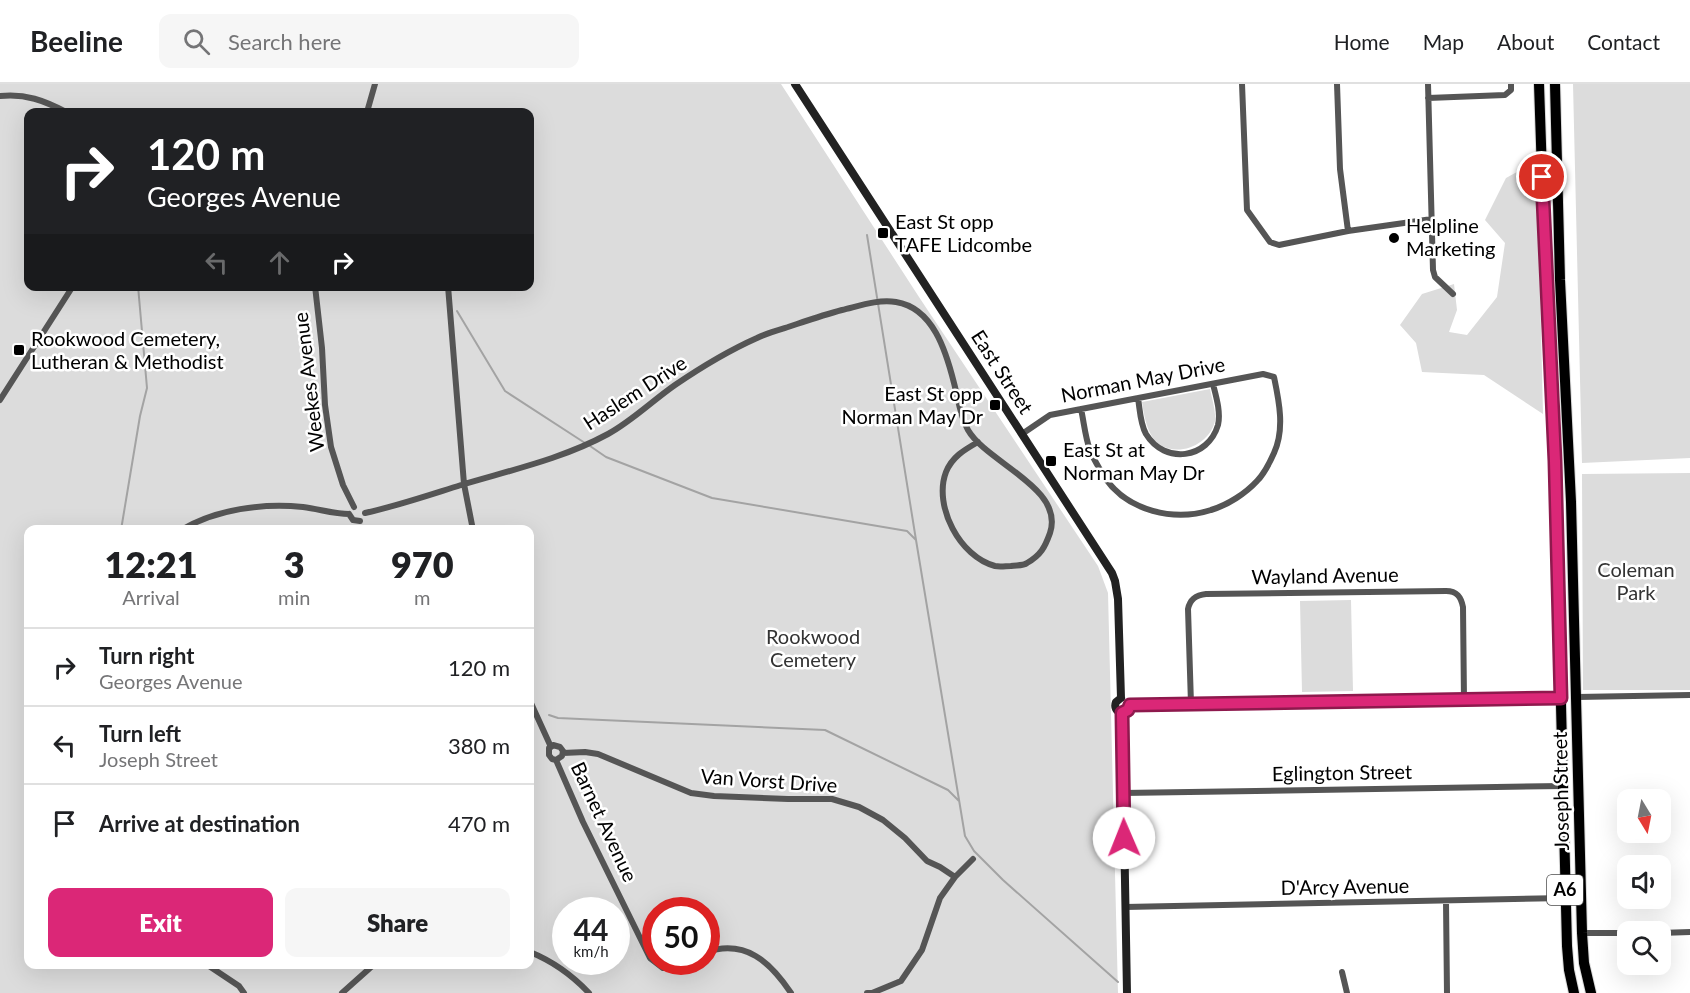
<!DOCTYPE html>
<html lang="en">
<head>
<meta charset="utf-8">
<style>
	:root { --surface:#fff; --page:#f6f6f6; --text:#202124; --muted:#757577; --line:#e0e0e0; --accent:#db2777 }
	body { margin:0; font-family:Lato,sans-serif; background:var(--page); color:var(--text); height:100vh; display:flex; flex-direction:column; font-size:22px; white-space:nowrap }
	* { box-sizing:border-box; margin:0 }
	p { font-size:20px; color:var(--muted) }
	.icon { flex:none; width:33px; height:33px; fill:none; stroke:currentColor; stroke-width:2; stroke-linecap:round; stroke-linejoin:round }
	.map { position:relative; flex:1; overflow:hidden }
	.sheet { position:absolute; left:24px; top:441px; width:510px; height:444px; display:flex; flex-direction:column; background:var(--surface); border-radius:12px; box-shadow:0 6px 24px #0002 }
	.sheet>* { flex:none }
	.top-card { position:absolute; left:24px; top:24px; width:510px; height:183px; border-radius:12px; box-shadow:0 6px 24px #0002; background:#202124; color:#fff; overflow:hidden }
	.needle { width:39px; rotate:170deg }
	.buttons { position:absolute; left:1617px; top:705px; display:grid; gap:12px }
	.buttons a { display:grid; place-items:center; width:54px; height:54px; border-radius:12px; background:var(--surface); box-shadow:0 6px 24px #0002; font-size:30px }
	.speed { position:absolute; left:552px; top:813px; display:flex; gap:12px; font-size:30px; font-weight:700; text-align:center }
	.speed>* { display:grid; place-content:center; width:78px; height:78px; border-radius:50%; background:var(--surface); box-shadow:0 6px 24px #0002; line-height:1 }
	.speed small { font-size:15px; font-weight:400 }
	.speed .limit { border:9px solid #d22; background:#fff; color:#111 }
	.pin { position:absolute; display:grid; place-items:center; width:51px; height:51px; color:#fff; margin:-26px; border:3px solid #fff; border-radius:50%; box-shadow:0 2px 6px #0007 }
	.me { position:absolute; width:66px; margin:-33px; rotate:359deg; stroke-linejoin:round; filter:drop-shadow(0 0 4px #0008) }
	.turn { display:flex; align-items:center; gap:21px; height:126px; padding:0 24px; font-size:27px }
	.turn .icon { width:78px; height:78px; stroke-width:2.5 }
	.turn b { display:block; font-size:42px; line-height:51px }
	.lanes { display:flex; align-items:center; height:57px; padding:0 24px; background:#0003; justify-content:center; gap:30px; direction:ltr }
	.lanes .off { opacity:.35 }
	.eta { display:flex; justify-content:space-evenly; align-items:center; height:102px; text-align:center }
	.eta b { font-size:36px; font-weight:800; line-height:42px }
	.primary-button { display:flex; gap:12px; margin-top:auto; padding:12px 24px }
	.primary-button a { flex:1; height:69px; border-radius:12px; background:var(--accent); color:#fff; font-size:24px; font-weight:800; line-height:69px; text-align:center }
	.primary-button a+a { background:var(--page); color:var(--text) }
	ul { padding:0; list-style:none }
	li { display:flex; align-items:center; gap:18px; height:78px; padding:0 24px; border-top:2px solid var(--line) }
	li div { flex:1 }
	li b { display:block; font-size:22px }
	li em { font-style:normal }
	header { display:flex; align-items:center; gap:36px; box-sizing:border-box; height:84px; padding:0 30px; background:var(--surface); border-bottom:2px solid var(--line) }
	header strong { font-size:28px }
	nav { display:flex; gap:33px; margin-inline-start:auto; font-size:21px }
	.search { width:420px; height:54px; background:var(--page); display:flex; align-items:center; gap:15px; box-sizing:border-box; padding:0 21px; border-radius:12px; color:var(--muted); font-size:22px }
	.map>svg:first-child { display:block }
	.green { fill:#dcdcdc; fill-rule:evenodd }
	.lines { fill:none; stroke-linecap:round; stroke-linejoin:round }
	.stream { stroke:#a3a3a3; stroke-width:2 }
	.highway-casing { stroke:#dbdbdb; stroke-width:12 }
	.street { stroke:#555; stroke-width:6 }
	.secondary { stroke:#222; stroke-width:8 }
	.highway { stroke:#000; stroke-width:10 }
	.route-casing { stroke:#8e194d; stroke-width:15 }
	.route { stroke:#db2777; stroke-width:10 }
	.poi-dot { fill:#000; stroke:#fff; stroke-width:2 }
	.labels { text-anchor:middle; stroke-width:5; stroke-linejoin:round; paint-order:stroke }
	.shield { fill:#fff; stroke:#4c4c4c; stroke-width:1.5 }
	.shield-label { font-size:18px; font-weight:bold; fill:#000 }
	.poi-label { font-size:20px; fill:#000; stroke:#fff; text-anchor:start }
	.street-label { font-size:20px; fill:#000; stroke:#fff }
	.park-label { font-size:20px; fill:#333; stroke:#fff }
</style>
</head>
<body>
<header>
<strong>Beeline</strong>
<div class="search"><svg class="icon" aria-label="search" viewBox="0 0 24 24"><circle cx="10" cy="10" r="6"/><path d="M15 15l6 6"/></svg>Search here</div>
<nav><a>Home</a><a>Map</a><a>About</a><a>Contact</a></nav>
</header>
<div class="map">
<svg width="1690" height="909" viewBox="0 0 1690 909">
	<rect width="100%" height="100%" fill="#fff"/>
	<!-- green -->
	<path class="green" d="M0,0H781L919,213L1098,482L1108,509L1118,909H0ZM28,28H530V202H28ZM28,446H530V880H28ZM566,826H616V878H566ZM656,826H706V878H656Z
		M1573,0H1690V374L1582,379Z
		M1537,77L1543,330L1484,291L1422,288L1416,259L1400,241L1422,210L1454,200L1457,226L1449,248L1467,251L1497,213L1505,159L1485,136L1506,94Z
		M1210,305C1212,315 1216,327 1215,337C1210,360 1179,374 1159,360C1147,351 1144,331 1142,318Z
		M1690,389V606H1583L1582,390Z
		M1351,516L1353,607L1302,608L1300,517Z"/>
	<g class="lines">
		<!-- stream -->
		<path class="stream" d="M867,151L916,456
			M457,227L505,307L585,359
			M590,362L606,373L712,414L907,447L916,456L965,752L974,767L1003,796L1118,898
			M121,446L140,332L147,304L138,202
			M549,631L558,634L825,646L948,706L959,717"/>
		<defs>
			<path id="highway" d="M1539,0L1545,179L1556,420L1567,862L1569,886L1574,909
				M1555,0L1560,196L1571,418L1582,849L1584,879L1591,909"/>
		</defs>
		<!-- highway casing -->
		<use href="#highway" class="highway-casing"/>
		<!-- street -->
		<path class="street" d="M1242,0L1247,126L1270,158L1279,161L1348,147L1432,135
			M1337,0L1340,85L1348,147
			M1428,0L1433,186L1435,193L1453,210
			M0,12C25,9 45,17 66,28
			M1428,14L1505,11L1511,6V0
			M367,28L375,0
			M315,202L322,264L325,321L331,363L343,401L354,423
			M448,202L464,400L473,446
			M1138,314C1140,326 1140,339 1146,350C1165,381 1208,375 1218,341C1221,328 1216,312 1213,300
			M0,316L73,202
			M1022,350L1050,331L1263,290L1274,293C1279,317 1285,345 1274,369C1270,378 1264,390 1257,397C1246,409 1228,421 1211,426C1174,438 1128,427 1105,394C1100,385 1093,375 1090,366C1085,353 1084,338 1081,325
			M365,429C397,422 429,411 461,401C511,386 562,375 608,350C632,337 652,317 675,301C700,284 730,266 757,254C767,249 778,246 788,243C806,237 823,231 842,226C859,222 878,215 896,218C933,224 946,267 954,299C958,314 960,332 968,346C987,379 1065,404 1050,449C1045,463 1041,471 1027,479C1023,482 1017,481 1011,482C1006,482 1000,483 995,482C960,473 933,422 946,388C952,373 964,366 978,358
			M349,430L353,436L360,437
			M181,446C217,425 262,419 303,423C319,425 334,430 349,430
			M1577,613L1690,611
			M530,617L551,663
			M1191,620L1188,525C1190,515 1196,511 1206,510L1446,507C1457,507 1461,513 1463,523L1464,616
			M563,669L585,668L598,670L691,709L714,712L788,715H832L859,723L883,736L905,754L927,777L940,783L955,793
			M556,676L562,672L563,667L560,663L553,661L549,664V671L552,675L556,676L583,738L650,874L663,884L688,878
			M1123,709L1563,702
			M1446,818L1447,909
			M1125,823L1565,814
			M1582,849H1628
			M1660,849L1690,848
			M530,868C552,877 572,891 589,909
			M706,868C746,855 770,878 791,909
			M206,880L239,902L244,909
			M1342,888L1347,909
			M342,909L370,884L375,880
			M867,909H872L901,897L922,866L940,814L955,793L973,775"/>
		<!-- secondary -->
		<path class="secondary" d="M795,0L1112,489L1115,497L1118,515L1121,614
			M1121,614L1116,618C1114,623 1116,628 1122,629
			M1129,621L1561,614
			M1122,629L1127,909"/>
		<!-- highway -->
		<use href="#highway" class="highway"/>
	</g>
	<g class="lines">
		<defs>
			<path id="route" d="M1124,754L1122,629L1128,626L1130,621L1561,614L1555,377L1542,93"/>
		</defs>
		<!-- route casing -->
		<use href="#route" class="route-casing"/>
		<!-- route -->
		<use href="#route" class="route"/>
	</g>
	<!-- markers -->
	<g class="poi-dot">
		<rect x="877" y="143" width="12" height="12" rx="3"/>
		<circle cx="1394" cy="154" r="6"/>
		<rect x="13" y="260" width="12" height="12" rx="3"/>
		<rect x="989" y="315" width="12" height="12" rx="3"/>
		<rect x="1045" y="371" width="12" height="12" rx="3"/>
	</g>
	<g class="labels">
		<!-- shield labels -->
		<rect class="shield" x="1547" y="791" width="36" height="30" rx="4.5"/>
		<g class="shield-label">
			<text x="1565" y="812">A6</text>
		</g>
		<!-- poi labels -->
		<g class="poi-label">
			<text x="895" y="145">East St opp<tspan x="895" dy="23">TAFE Lidcombe</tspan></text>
			<text x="1406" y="149">Helpline<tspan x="1406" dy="23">Marketing</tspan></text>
			<text x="31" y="262">Rookwood Cemetery,<tspan x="31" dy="23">Lutheran &amp; Methodist</tspan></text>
			<text x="983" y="317" text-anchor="end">East St opp<tspan x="983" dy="23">Norman May Dr</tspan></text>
			<text x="1063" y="373">East St at<tspan x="1063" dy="23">Norman May Dr</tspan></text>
		</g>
		<!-- street labels -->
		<g class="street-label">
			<text transform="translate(1002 288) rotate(57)" y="7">East Street</text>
			<text transform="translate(1143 296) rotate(-11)" y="7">Norman May Drive</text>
			<text transform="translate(309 298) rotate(-97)" y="7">Weekes Avenue</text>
			<text transform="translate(635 309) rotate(-33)" y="7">Haslem Drive</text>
			<text transform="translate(1325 492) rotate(-1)" y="7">Wayland Avenue</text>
			<text transform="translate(1342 689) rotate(-1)" y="7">Eglington Street</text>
			<text transform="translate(769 697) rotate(4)" y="7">Van Vorst Drive</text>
			<text transform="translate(1561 707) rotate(-91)" y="7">Joseph Street</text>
			<text transform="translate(604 738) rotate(65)" y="7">Barnet Avenue</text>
			<text transform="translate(1345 803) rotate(-1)" y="7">D'Arcy Avenue</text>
		</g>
		<!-- park labels -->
		<g class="park-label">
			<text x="1636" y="493">Coleman<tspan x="1636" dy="23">Park</tspan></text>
			<text x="813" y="560">Rookwood<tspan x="813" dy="23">Cemetery</tspan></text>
		</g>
	</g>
</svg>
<div class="buttons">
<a><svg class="needle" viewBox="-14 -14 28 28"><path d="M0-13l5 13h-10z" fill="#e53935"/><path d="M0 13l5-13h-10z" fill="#757577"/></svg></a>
<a><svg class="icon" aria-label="sound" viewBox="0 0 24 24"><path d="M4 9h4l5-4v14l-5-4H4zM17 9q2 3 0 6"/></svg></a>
<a><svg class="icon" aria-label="search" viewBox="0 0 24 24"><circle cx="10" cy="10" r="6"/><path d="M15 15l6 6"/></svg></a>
</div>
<div class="speed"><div>44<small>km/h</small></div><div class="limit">50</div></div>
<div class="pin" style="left:1542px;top:93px;background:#d93025"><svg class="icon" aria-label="arrive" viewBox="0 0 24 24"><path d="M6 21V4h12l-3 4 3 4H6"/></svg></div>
<svg class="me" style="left:1124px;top:754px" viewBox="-20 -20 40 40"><circle r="19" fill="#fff"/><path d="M0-13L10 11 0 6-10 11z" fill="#db2777"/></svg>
<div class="top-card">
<div class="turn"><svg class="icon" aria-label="right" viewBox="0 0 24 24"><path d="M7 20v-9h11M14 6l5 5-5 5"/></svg><div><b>120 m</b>Georges Avenue</div></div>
<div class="lanes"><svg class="icon off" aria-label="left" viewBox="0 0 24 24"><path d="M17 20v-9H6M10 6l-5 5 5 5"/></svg><svg class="icon off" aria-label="ahead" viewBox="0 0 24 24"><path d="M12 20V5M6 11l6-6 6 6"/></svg><svg class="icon" aria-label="right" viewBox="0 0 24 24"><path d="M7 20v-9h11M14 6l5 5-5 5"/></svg></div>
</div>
<section class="sheet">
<div class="eta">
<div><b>12:21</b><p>Arrival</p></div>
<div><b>3</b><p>min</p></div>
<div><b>970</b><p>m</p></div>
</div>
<ul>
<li><svg class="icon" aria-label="right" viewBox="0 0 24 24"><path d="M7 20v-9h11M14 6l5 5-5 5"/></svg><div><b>Turn right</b><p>Georges Avenue</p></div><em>120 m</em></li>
<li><svg class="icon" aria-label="left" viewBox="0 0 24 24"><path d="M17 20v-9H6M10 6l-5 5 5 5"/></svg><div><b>Turn left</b><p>Joseph Street</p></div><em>380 m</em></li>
<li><svg class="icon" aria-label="arrive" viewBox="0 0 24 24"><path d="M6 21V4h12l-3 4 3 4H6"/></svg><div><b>Arrive at destination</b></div><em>470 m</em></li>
</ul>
<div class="primary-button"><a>Exit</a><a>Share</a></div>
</section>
</div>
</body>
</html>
